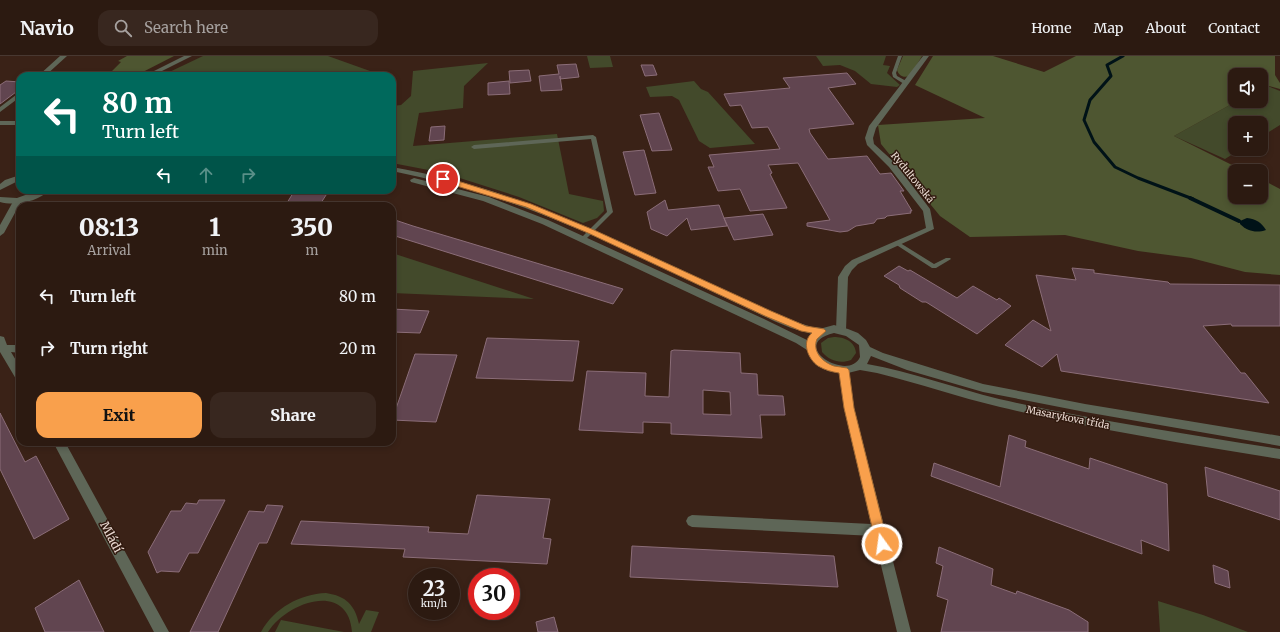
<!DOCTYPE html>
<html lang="en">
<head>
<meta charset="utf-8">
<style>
	:root { --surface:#2c1a11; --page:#38271f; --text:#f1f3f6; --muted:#a6a19f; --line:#483831; --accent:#f9a04c }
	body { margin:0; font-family:Merriweather,serif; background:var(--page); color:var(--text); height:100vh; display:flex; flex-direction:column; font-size:15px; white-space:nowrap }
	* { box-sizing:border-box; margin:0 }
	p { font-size:13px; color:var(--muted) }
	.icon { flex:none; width:22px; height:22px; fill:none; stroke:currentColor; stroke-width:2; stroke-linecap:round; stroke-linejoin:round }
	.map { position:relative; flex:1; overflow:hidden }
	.sheet { position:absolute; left:16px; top:146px; width:380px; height:244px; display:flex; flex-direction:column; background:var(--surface); border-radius:12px; box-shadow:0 2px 6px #0003,0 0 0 1px var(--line) }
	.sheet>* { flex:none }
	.banner { position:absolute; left:16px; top:16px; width:380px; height:122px; border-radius:12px; box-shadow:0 2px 6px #0003,0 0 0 1px var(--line); background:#00695c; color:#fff; overflow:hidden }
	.tools { position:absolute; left:1228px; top:12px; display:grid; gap:8px }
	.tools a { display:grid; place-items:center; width:40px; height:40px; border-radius:8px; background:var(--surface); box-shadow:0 2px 6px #0003,0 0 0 1px var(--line); font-size:20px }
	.speed { position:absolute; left:408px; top:512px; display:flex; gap:8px; font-size:20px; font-weight:700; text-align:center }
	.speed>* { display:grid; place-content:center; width:52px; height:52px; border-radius:50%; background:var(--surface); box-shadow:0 2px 6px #0003,0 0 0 1px var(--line); line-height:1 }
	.speed small { font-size:10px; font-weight:400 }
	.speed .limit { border:6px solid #d22; background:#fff; color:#111 }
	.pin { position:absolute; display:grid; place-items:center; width:34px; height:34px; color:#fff; margin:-17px; border:2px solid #fff; border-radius:50%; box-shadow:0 1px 4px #0007 }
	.me { position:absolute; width:44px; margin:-22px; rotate:346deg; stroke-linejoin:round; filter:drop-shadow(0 0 3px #0008) }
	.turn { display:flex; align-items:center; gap:14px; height:84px; padding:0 20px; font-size:18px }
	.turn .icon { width:52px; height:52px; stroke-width:2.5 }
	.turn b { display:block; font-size:28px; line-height:34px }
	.lanes { display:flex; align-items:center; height:38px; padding:0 20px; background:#0003; justify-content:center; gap:20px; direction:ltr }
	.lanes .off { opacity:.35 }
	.eta { display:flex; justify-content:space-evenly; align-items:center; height:68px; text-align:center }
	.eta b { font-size:24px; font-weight:800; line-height:28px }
	.button { display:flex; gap:8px; margin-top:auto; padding:8px 20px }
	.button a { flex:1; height:46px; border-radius:12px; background:var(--accent); color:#111; font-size:16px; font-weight:800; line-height:46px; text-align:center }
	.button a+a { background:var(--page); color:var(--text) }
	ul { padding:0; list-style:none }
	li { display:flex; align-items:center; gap:12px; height:52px; padding:0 20px }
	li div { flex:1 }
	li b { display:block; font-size:15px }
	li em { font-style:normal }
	header { display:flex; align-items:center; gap:24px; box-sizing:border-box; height:56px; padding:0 20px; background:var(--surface); border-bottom:1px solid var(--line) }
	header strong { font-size:19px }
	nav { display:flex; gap:22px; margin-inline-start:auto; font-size:14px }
	.search { width:280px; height:36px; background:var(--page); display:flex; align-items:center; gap:10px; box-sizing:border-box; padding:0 14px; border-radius:12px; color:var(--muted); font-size:15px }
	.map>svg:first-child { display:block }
	.green { fill:#434a2b }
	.forest { fill:#4e5631 }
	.water { fill:#001217 }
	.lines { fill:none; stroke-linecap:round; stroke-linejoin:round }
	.stream-far1 { stroke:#001217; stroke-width:3 }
	.stream { stroke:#001217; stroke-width:4 }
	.building { fill:#614550; stroke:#8b6d78; fill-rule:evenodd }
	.service { fill:#5e6657; fill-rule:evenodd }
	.minor { fill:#5e6657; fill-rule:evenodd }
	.tertiary { fill:#5e6657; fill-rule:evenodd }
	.route { fill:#f9a04c; stroke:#a26831 }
	.labels { text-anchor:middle; stroke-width:3; stroke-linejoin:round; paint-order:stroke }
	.street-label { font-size:10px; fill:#e9d9d1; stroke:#30190e }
	.near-street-label { font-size:12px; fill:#e9d9d1; stroke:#30190e }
</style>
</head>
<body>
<header>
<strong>Navio</strong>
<div class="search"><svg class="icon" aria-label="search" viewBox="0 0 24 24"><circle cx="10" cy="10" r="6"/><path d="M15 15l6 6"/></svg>Search here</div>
<nav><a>Home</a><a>Map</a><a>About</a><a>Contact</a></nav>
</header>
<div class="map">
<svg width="1280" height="576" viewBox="0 0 1280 576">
	<rect width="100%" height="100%" fill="#3a2217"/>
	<!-- green -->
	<path class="green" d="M203,0H328L384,20H161Z
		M587,0H610L613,11L590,12Z
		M816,0H886L883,9L890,10L887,17L900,29L897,31L871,28L855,15L840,9L823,10Z
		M488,7L464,30L463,52L419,57L413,90L557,78L569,138L603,145L604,155L597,162L583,167L519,141L444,117L392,107V50L401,49L411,40L413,15Z
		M694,25L701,33L708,36L755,88L710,92L699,85L679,44L672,40L650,41L646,31Z
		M1265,29L1280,35V69L1261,81V67H1235V93H1241L1225,103L1174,80L1237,45H1261V31Z
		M392,197L534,243L392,237Z
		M834,281C844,281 855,285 856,297L851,304C840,308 830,305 822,296L821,287L828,282Z
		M326,537C346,540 355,549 359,568L366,554L379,556L371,576H352C348,524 287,546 268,576H261C274,552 300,538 326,537Z
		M1158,545L1203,559L1248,576H1160Z
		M281,564L344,576H275Z"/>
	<!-- forest -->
	<path class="forest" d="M127,0H174L135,20H107L121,6L118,5Z
		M903,0H922L910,20C903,22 899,20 897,14Z
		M933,0H993L1044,16L1076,0H1275V19L1280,27V33L1265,29L1261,31V19H1235V45H1237L1174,80L1244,115H1235V141H1261V123L1280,133V219L1245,216L1191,202L1138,195L1065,179L970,181L940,160L881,88L878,69L985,62L915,29Z"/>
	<!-- water -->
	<path class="water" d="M1247,162C1256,163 1261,166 1266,174C1257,177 1248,176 1240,168V165Z"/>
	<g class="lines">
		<!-- stream-far1 -->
		<path class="stream-far1" d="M1123,0L1107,9L1111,20L1090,44L1084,64L1094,86L1115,111L1138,122L1193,143"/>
		<!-- stream -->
		<path class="stream" d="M1190,142L1239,165"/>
	</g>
	<!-- building -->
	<path class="building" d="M576,8L579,21L560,23V20L562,34L541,35L539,20L559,18L557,9Z
		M641,9H653L657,19L645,20Z
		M529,14L531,25L510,27L509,15Z
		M847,17L856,28L828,32L854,68L809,73L810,77L828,103L867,100L880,118L891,117L904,135H900L912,155H910L911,157L887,160L885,162L877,163L874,167L856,170L848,175L840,176L807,170V167L830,164L798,107L768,109L772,117L770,118L787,152L750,155L740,133L718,135L708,111H714L709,99L780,93L768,71L752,72L741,49L730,50L724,38L790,32L783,22Z
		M6,25L20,26V33L0,48V29Z
		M509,25L510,38L488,39V27Z
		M659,57L672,94L652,95L640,59Z
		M445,70L444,84L429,85L431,71Z
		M644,94L656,137L635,139L623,96Z
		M295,134L328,136L319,150H285Z
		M665,144L668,154L719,149L727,170L691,174L687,162L667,180L651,173L647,156Z
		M763,158L773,179L734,184L724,162Z
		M392,163L413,170L623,233L613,248L392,179Z
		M899,210L908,215L910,214L957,242L973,230L997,244L999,242L1011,250L977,278L926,246H922L900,232L899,229L884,220Z
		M1072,212L1094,214V217L1168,226L1170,228L1280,229V270H1232L1231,268L1203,270L1241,317H1245L1269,347L1061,315L1057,298L1042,311L1005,289L1033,264L1051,275L1036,219L1076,224Z
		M392,253L429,255L420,277L392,276Z
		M487,282L579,285L573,325L476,322Z
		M674,294L740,297L741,317L757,318L758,339L783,340L785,359H760L762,382L671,378V367L643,366V377L579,374L587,315L646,317L645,340L669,341L671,295ZM703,334L730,336L731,359L703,358Z
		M415,298L457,299L436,366L392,364Z
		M0,357L25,406L36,400L69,463L34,483L0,413Z
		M1009,379L1026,385L1025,391L1089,413L1090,402L1167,428L1169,495L1141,484L1142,498L931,420L934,407L1000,431Z
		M1205,411L1280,435V464L1208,440Z
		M477,439L550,443L543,482L551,483L547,508L403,501L405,493L291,488L301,465L429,471L428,476L468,478Z
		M199,444H225L198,497H189L179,516L161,515L157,517L148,496L171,455H181L186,447L197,448Z
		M267,449L283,450L267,487H259L218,576H190L249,455L264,456Z
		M632,490L834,500L838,531L630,521Z
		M939,491L993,513L991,529L1016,538L1017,535L1069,554L1088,566V576H941L948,544L937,540L943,510L936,507Z
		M1213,509L1228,515L1230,532L1215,527Z
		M79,524L104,576H45L35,552Z
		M554,561L558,576H538L536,566Z"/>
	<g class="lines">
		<!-- service -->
		<path class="service" d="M898,0H902L896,17L897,20L908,26V28H904L893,21L892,17Z
			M593,79L596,81L613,156L585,184L583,185L580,183L607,156L591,83L474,93L471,91L474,89Z
			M897,185L934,208L946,202H950L951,203L936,212H932L895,188L894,187Z"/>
		<!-- minor -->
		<path class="minor" d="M60,0H67L45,20H38Z
			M923,0H929L876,72L873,82L874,88L895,107L930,153L934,173L858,208L852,214L848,221L846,274L844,276H838L836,274L838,221L845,210L852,204L926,172L923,155L889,111L867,89L865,82L869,70Z
			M20,36V41L0,56V51Z
			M0,65H20V69H0Z
			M15,142H18L22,144L4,177L0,180V169Z
			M0,280L4,281L7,289H20V297L11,296L20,311V324L16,323L0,296Z
			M844,311L848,312L849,315L854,352L911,576H897L874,480L692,471L688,469L686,465L688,461L692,459L871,468L844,352L839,315L840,312Z
			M53,386H65L169,576H154Z"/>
		<!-- tertiary -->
		<path class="tertiary" d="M184,0H192L152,20H144Z
			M392,111C431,118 469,127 506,140C604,173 695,223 790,264L812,271L823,272L834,269L848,273L858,277L866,284L870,291L883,297L983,328L1085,348L1280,380V390L1085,356L983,336L907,314L871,300L867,308C912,316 955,332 999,343C1092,364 1186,378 1280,393V403C1186,388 1092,373 1000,351C958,341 918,327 877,317L860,314L844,318L828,315L818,310L811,302L807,294L796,287L542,168L483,145L411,126L410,124L414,122L489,141L548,164L764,263L807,284L812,278L791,272L774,265C684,223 595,175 500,143C465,131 429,123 392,115ZM834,277L846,280L859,289L860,301C849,327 786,289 834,277Z
			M20,119V124L0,134V128L5,124Z
			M39,134H49C38,146 15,150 0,146V141L17,142Z"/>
	</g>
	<!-- route -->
	<path class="route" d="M440,121H445L531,148L594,174L771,255L806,270L824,273L826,275L817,283C812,295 822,306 834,310C838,311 843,311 847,312L849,314L854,352L888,488L886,492L882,494L878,492L876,488L844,352L839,317C832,316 825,314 818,310C808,303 801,286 812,277L801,275L765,260L588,177L526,151L440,125Z"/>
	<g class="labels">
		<!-- street labels -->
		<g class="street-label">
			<text transform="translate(913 121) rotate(51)" y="4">Rydultowská</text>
			<text transform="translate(1068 361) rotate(11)" y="4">Masarykova třída</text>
		</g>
		<!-- near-street labels -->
		<g class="near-street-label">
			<text transform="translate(111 481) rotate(62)" y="4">Mládí</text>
		</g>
	</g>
</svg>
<div class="tools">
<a><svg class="icon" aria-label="sound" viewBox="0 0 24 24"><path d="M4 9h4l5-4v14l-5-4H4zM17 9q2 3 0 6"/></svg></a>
<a>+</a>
<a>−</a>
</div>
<div class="speed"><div>23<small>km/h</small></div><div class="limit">30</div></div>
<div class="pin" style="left:443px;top:123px;background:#d93025"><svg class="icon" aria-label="arrive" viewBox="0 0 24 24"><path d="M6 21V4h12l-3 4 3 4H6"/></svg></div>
<svg class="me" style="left:882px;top:488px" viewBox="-20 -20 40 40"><circle r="17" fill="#f9a04c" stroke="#fff" stroke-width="3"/><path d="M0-11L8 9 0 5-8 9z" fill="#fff"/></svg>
<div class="banner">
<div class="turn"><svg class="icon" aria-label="left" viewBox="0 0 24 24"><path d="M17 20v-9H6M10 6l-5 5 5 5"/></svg><div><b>80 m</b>Turn left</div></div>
<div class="lanes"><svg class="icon" aria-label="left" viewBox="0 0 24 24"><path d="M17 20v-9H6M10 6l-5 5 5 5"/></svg><svg class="icon off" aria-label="ahead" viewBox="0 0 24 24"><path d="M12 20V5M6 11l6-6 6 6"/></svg><svg class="icon off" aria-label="right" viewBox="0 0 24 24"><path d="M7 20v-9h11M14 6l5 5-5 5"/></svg></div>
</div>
<section class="sheet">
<div class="eta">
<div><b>08:13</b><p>Arrival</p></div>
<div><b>1</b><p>min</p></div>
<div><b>350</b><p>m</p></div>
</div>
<ul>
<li><svg class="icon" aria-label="left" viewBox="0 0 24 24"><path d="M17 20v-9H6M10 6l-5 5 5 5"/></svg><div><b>Turn left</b></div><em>80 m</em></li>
<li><svg class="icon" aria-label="right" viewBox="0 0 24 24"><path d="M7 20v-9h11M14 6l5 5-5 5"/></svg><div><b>Turn right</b></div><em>20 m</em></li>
</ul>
<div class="button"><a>Exit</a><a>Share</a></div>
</section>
</div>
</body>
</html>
